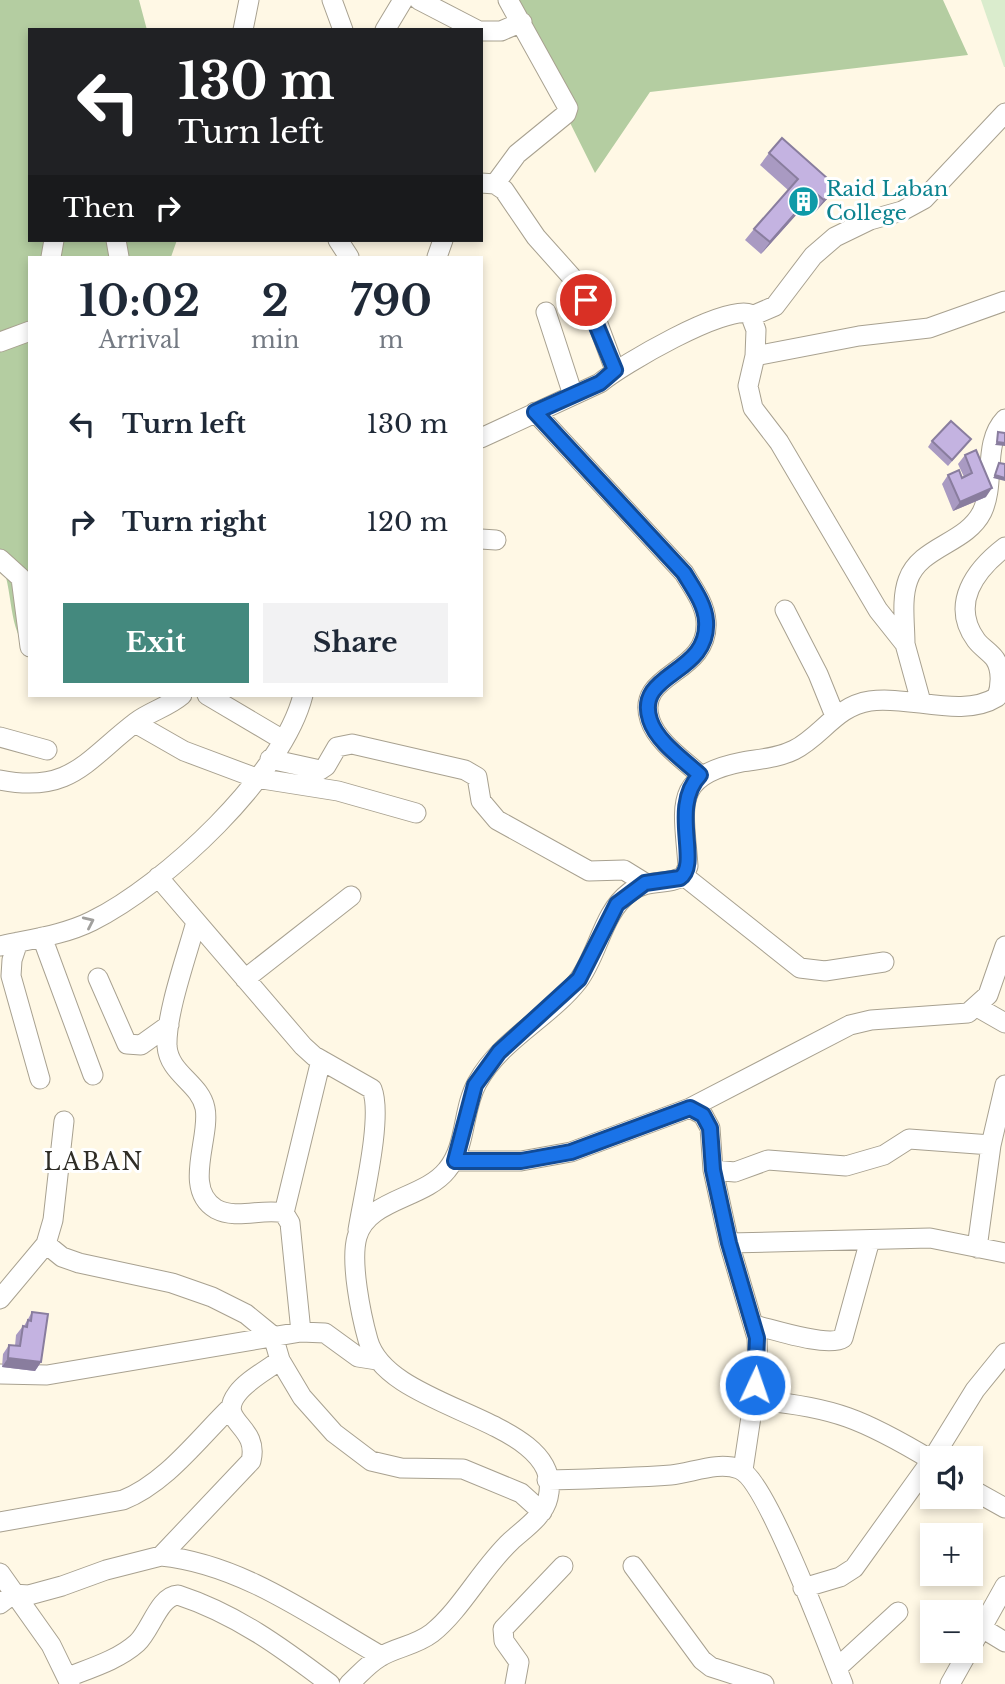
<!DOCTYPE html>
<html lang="en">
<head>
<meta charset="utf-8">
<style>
	:root { --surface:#fff; --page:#f2f2f3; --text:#1f2937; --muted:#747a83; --accent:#44897e }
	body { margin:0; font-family:"Libre Baskerville",serif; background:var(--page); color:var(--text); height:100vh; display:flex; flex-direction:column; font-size:26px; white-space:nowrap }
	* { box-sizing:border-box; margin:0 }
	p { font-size:23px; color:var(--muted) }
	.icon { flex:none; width:38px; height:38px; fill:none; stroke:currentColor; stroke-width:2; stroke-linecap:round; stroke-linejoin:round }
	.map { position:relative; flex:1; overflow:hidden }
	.drawer { position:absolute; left:28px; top:256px; width:455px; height:441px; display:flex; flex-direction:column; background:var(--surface); border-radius:0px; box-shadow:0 4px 10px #0003 }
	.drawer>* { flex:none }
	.hud { position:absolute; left:28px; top:28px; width:455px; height:214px; border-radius:0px; box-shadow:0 4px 10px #0003; background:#202124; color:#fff; overflow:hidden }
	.buttons { position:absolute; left:920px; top:1446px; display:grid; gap:14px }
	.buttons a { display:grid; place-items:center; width:63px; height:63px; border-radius:0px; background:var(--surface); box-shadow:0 4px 10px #0003; font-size:35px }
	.pin { position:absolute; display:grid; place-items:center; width:60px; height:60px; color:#fff; margin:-30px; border:4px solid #fff; border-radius:50%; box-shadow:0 2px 7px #0007 }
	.me { position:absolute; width:77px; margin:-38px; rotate:3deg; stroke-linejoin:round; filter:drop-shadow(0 0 5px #0008) }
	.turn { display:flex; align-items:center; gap:24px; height:147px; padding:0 35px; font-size:32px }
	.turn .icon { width:91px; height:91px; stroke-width:2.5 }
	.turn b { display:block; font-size:49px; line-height:60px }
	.then { display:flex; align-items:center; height:66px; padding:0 35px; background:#0003; gap:14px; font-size:26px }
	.eta { display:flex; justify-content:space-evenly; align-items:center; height:119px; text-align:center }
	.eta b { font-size:42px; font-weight:700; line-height:49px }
	.primary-button { display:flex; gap:14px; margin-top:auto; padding:14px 35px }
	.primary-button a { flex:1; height:80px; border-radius:0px; background:var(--accent); color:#fff; font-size:28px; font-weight:700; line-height:80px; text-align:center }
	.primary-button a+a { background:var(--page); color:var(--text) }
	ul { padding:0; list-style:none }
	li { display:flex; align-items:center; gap:21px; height:98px; padding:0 35px }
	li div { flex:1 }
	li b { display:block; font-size:26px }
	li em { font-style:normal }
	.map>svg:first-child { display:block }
	.green { fill:#daeccd }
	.forest { fill:#b4cda1 }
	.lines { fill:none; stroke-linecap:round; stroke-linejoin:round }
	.minor-casing { stroke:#a8a190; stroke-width:21 }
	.minor { stroke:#fff; stroke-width:19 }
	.wall { fill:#a99ac2 }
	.shaded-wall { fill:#897d9e }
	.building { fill:#c4b3e1; stroke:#897d9e; stroke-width:2 }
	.oneway { stroke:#a1a09d }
	.route-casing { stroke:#114b97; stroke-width:18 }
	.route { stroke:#1a73e8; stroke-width:12 }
	.labels { text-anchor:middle; stroke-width:6; stroke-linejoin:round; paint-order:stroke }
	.culture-label { font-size:21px; fill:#0d838f; stroke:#fff; text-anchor:start }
	.neighbourhood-label { font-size:23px; letter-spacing:2px; fill:#2f2d26; stroke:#fff }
</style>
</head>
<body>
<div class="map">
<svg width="1005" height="1684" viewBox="0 0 1005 1684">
	<rect width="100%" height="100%" fill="#fff8e5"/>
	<!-- green -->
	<path class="green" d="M981,0H1005V67H1004Z"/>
	<!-- forest -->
	<path class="forest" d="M0,0H139L147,30H30V240H177L171,257H30V649C7,635 14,585 0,562Z
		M509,0H943L968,55L650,92L595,173Z"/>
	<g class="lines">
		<defs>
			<path id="minor" d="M332,0L343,30
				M419,0L477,30
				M243,30L249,0
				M385,30L403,0
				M481,31H501L522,22
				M481,183L495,184L504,190L536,237L578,284L595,316L615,370
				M495,184L517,154L566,114L568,108L508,0
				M116,240L119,257
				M338,240L349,257
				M51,257L54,240
				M437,257L443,240
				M546,312L573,395
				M752,316L775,306L813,256L835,237L870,220L902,211L924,199L1005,113
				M0,342L30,331
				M755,356L859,336L929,328L1005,301
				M535,412L684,573C693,588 705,604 706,621C710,675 634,672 650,720C657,742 684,760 700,775
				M481,438L600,383C621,365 726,304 750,314L756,330L755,356L748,386L753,408L779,442L878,610L905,644L921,702
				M481,539L496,540
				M0,559L21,578L30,647
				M785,610L818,674L835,716
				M905,644C905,624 901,599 908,580C920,546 966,544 982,512C996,483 982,443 1005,419
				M207,695L283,740
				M135,723L184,751L256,778L338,791L416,813
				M0,737L47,750
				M270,759L320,770L326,766L337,747L352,744L465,770L477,777L481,801L497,820L589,871L624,870L645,883
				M0,780C71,794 86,760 136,722C151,711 168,707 182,695
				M684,876L800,968L825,971L884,962
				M158,877L303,1046L314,1056L372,1089C383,1117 363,1198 358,1230
				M196,922C187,955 166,1013 167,1046C169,1074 200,1083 205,1108C211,1137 182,1189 216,1209C237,1220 262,1208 284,1213L290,1223L301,1332
				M42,937L93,1075
				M18,942L12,960L11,976L40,1079
				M0,946C31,939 64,935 92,921C165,885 283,775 303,695
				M98,978L127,1044L141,1045L169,1025
				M245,979L351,896
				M977,1007L1005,1023
				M690,1108L703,1115L710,1128L713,1170L729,1243L757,1338L758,1370L743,1470
				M455,1161H521L571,1152L690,1108L850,1025L871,1020L968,1013L988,995L1005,946
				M713,1170L735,1172L768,1160L846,1166L884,1155L909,1139L991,1145
				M284,1213L321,1060
				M729,1243L930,1238L1005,1253
				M46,1244L62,1257L79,1263L172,1283L212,1297L246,1314L273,1336L280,1360L302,1397L334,1433L371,1461L401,1468L463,1469L521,1493L542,1512
				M977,1248L991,1145L1005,1085
				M0,1299L46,1244L53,1220L64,1121
				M754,1325C772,1329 828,1348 843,1338L870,1240
				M0,1374L47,1375L301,1332L325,1333L358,1357L377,1360
				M753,1400C833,1406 865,1420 933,1461
				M933,1458L975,1390L1005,1353
				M547,1480C588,1479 630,1478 671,1475C692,1473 718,1461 739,1469C766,1479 829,1649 843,1684
				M971,1489L1005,1508
				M0,1522L123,1500C166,1483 198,1439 231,1407
				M161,1556C242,1564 313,1617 381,1656
				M633,1566L702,1660L711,1667L764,1684
				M0,1573L51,1645L70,1684
				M803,1588L840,1577L854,1568L933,1458
				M0,1604L13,1594L29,1595L62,1586L106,1570L161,1556L251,1461C260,1425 216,1422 237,1394C246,1381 267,1370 280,1360
				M982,1628L1005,1642
				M971,1647L1005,1586
				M837,1668L898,1612
				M68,1677C91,1668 118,1660 137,1643C151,1630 159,1596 178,1595C236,1614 281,1647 330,1684
				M349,1684C359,1675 368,1664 380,1657C396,1647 415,1646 432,1633C461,1610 482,1568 511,1541C524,1529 544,1516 548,1498C567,1417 388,1413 368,1340C361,1315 350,1262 357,1237C367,1199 424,1199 447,1170C467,1146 462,1110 477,1083C501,1039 548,1019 578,981C599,953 602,913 630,892C649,878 667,886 684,876L688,866C684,807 671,776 742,762C760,759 778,758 794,750C822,736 836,706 870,701C909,695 962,719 997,697C1001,686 1002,670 995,659C990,652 981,647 976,640C950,604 975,570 1005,547
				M515,1684L519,1662L504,1641L503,1629L563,1566
				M950,1684L969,1650"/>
		</defs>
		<!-- minor casing -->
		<use href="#minor" class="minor-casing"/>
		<!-- minor -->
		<use href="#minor" class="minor"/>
	</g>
	<!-- wall -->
	<path class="wall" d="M769,153L836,186L828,198L815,212L806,204L761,254L745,240L754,229L788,190L760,165Z
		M971,439L948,466L928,447L932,441Z
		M965,455L986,497L953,511L942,484L948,475L964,477L958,464Z
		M32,1312L41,1362L35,1371L2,1367L3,1354L9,1345L15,1346L16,1335L23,1326H24Z"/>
	<!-- shaded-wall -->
	<path class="shaded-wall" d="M836,186L828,198L815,212L824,200Z
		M814,192L806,204L761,254L770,242Z
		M997,442L1005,443V446L995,445Z
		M995,475L1005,478V481L993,478Z
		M992,488L986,497L953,511L960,502Z
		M8,1358L41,1362L35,1371L2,1367Z"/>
	<!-- building -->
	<path class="building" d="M782,138L836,186L824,200L814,192L770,242L754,229L798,179L769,153Z
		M951,421L971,439L952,460L932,441Z
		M998,432L1005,433V443L997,442Z
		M976,450L992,488L960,502L948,475L959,470L962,478L972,473L965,455Z
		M999,463L1005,464V478L995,475Z
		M32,1312L48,1314L41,1362L8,1358L9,1345L20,1346L23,1326L27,1327L28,1320L31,1321Z"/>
	<!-- one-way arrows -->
	<defs><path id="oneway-chevron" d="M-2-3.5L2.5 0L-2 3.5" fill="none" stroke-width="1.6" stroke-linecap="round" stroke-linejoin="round" transform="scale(1.75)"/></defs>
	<use class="oneway" href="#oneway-chevron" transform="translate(89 922) rotate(-25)"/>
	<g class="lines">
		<defs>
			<path id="route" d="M586,300L615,370L600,383L535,412L684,573C693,588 705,604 706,621C710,675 634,672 650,720C657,742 684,760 700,775C669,807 701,864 680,878L645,883L617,904L579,979L499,1052L475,1085L455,1161H521L571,1152L690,1108L703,1115L710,1128L713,1170L729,1243L757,1338L755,1385"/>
		</defs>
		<!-- route casing -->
		<use href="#route" class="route-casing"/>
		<!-- route -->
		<use href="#route" class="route"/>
	</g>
	<!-- icons -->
	<defs>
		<symbol id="building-disc" viewBox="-11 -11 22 22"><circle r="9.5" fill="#0f9aa8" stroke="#fff"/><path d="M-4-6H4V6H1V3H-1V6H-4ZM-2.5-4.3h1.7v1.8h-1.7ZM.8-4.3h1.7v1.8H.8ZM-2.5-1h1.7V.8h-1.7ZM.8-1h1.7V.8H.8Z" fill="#fff"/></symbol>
	</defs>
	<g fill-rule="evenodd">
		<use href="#building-disc" x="786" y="184" width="35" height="35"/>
	</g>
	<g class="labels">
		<!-- culture labels -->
		<g class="culture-label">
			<text x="826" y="196">Raid Laban<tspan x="826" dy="24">College</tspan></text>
		</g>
		<!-- neighbourhood labels -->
		<g class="neighbourhood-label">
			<text x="94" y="1170">LABAN</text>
		</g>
	</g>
</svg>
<div class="buttons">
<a><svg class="icon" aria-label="sound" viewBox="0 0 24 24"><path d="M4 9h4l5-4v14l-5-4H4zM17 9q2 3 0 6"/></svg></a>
<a>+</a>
<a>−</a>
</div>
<div class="pin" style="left:586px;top:300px;background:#d93025"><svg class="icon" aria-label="arrive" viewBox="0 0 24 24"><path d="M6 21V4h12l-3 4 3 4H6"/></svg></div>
<svg class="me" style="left:755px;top:1385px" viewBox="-20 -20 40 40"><circle r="17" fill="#1a73e8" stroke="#fff" stroke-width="3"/><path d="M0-11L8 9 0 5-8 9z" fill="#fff"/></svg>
<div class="hud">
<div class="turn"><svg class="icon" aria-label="left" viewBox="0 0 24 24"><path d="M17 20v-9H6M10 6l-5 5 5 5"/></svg><div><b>130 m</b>Turn left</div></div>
<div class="then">Then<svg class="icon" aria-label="right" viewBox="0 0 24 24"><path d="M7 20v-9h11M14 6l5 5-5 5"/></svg></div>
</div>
<section class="drawer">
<div class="eta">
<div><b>10:02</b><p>Arrival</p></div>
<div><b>2</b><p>min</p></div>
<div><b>790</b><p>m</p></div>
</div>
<ul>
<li><svg class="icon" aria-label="left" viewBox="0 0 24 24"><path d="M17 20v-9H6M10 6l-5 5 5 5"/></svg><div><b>Turn left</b></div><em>130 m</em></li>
<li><svg class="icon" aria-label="right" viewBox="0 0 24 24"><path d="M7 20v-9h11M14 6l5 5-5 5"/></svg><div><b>Turn right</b></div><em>120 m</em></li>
</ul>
<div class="primary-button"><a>Exit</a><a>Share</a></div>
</section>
</div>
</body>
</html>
